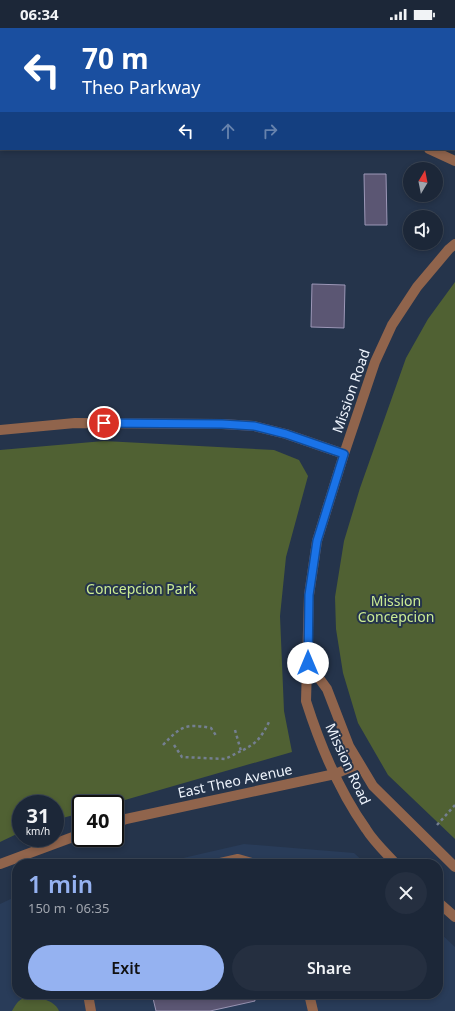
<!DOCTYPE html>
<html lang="en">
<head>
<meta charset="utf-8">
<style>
	:root { --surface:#1c2738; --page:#252f40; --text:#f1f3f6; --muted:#a0a5ae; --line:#3a4453; --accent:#95b2f1 }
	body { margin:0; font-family:"Noto Sans",sans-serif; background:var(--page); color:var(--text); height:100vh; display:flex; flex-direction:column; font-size:15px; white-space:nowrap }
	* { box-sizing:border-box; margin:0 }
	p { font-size:13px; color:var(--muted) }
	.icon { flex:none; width:22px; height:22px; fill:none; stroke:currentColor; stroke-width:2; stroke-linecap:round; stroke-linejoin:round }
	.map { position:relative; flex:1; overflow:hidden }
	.details { position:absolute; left:12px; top:831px; width:431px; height:140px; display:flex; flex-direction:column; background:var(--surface); border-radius:16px; box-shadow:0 2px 6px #0003,0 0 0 1px var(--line) }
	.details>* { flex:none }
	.hud { position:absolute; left:0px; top:0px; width:455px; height:122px; box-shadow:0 2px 6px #0003,0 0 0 1px var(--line); background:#1a4fa0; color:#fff; overflow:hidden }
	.needle { width:26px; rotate:10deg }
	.controls { position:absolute; left:403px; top:134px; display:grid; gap:8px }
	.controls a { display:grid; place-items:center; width:40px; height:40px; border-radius:50%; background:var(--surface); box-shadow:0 2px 6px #0003,0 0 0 1px var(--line); font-size:20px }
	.speed { position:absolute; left:12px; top:767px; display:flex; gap:8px; font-size:20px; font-weight:700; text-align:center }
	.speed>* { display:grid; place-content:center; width:52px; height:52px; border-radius:50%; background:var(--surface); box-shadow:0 2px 6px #0003,0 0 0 1px var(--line); line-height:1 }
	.speed small { font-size:10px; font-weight:400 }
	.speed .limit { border:2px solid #111; border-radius:6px; background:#fff; color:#111 }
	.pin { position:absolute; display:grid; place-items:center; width:34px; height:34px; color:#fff; margin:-17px; border:2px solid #fff; border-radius:50%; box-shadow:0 1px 4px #0007 }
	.me { position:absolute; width:44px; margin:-22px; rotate:0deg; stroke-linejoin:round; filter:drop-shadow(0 0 3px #0008) }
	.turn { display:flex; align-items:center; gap:14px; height:84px; padding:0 16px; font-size:18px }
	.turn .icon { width:52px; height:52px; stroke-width:2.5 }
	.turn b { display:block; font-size:28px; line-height:34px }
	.lanes { display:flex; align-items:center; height:38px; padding:0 16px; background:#0003; justify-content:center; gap:20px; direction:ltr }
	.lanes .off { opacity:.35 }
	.round { display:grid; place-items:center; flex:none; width:42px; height:42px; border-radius:21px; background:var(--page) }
	.head { display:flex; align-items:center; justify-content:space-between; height:68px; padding:0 16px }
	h1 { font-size:24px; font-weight:600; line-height:30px; color:var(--accent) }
	.cta { display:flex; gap:8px; margin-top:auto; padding:8px 16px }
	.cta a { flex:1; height:46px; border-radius:24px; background:var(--accent); color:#111; font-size:16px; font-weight:600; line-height:46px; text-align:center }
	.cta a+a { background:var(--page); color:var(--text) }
	.status { display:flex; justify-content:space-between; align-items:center; height:28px; padding:0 20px; background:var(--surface); direction:ltr }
	.status svg { height:11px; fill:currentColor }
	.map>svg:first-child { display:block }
	.built { fill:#293c59 }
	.green { fill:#506133 }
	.building { fill:#5b5673; stroke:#9c97b7 }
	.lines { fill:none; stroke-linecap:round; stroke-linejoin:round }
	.path { stroke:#747f91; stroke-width:2.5; stroke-dasharray:3 3; stroke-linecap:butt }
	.minor { stroke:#90644c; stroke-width:10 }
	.route-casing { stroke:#114b97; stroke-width:10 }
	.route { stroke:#1a73e8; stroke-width:7 }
	.labels { text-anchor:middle; stroke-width:4; stroke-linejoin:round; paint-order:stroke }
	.street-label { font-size:14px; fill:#eef4fd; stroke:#25344b }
	.park-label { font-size:14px; fill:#cbec94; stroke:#25344b }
</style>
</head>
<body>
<div class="status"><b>06:34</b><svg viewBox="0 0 49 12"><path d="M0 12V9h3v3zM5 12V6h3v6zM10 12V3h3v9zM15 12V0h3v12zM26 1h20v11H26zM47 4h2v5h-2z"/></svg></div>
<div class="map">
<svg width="455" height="983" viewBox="0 0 455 983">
	<rect width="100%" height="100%" fill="#25344b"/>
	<!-- built -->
	<path class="built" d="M244,816L354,825L366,836H157Z
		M17,868V966H438V903L455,919V983H0V876Z"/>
	<!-- green -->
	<path class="green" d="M455,254V811L388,747L358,695L343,645L336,601L335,569L344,513L360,460L406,330L428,291Z
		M104,413L274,422L299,432L308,448L286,529L280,588L284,683L292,724L111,776H81V785L55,792V776H21V804L0,814V422Z
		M32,969C41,969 56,974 59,983H12C18,973 19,970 32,969Z"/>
	<!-- building -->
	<path class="building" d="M364,146H386L387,197H365Z
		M312,256L345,257L344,300L311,299Z
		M152,966H254L255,973L210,983H156Z"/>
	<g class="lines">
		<!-- path -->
		<path class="path" d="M235,702L241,723C258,715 262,708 270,692
			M163,717C180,699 185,695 211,700L217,709
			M174,717L182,729L225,731L241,723
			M437,797L455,777"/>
		<!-- minor -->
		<path class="minor" d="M454,16L455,14
			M454,84L455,85
			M0,118H1
			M429,121L455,133
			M0,402L75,395L222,396L254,398L286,406L344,426
			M308,635L327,661L349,718L373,758L455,839
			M115,795L126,791L335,746L359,736
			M0,836L81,806
			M216,836L238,831L255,836
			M396,836C386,825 374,814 366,801C339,763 320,717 306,673L309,567L317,513L344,426L375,334L392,297L417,259L449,221L455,216
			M438,874L455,889
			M88,966L91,983
			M309,966L313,983"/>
	</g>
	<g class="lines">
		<defs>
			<path id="route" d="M104,395L222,396L254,398L286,406L344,426L317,513L309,567L308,635"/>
		</defs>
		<!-- route casing -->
		<use href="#route" class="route-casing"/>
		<!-- route -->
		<use href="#route" class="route"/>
	</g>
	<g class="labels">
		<!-- street labels -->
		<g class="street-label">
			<text transform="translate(351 363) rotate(-71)" y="5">Mission Road</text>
			<text transform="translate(348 736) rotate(65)" y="5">Mission Road</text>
			<text transform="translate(235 753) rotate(-12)" y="5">East Theo Avenue</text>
		</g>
		<!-- park labels -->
		<g class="park-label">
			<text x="141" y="566">Concepcion Park</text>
			<text x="396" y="578">Mission<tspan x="396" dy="16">Concepcion</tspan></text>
		</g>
	</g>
</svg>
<div class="controls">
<a><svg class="needle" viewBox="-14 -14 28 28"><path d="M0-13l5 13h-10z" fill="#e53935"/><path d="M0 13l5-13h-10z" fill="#a0a5ae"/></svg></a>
<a><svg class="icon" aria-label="sound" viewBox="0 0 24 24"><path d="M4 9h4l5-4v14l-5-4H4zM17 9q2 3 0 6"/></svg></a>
</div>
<div class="speed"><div>31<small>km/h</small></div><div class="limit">40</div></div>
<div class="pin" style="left:104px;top:395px;background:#d93025"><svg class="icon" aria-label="arrive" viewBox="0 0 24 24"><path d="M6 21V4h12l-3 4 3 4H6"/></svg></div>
<svg class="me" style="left:308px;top:635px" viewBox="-20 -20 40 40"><circle r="19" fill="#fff"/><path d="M0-13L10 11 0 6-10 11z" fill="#1a73e8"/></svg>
<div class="hud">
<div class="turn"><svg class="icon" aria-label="left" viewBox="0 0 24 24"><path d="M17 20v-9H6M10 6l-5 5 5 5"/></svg><div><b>70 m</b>Theo Parkway</div></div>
<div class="lanes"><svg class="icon" aria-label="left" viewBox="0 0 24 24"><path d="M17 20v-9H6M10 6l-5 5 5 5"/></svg><svg class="icon off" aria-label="ahead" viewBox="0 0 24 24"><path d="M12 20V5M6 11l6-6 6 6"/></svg><svg class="icon off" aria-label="right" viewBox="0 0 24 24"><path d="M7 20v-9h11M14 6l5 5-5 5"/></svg></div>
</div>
<section class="details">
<div class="head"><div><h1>1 min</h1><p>150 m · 06:35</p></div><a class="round"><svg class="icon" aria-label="close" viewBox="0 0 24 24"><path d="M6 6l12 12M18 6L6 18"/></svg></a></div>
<div class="cta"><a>Exit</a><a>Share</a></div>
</section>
</div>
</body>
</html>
